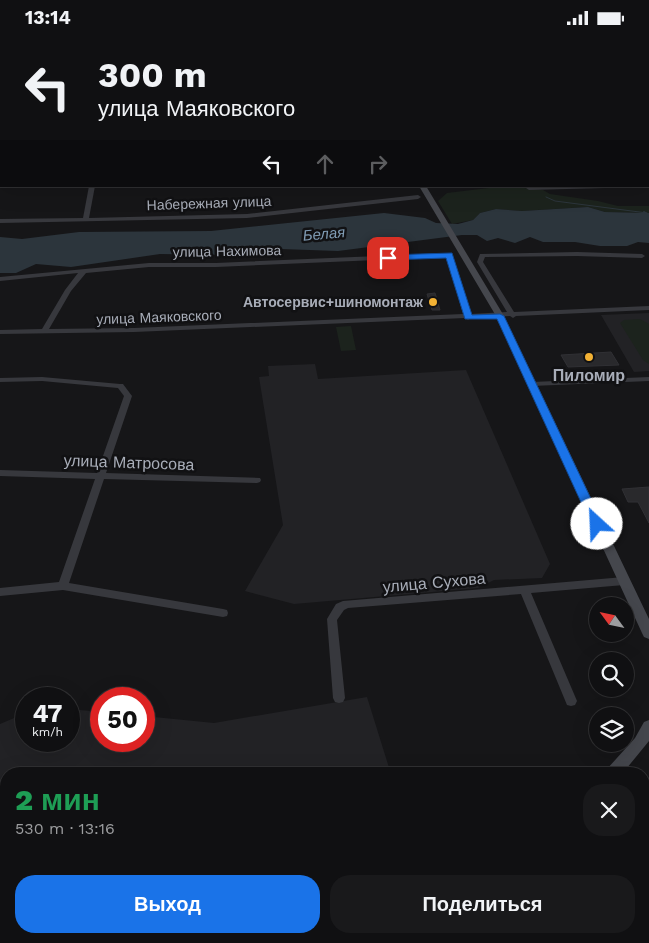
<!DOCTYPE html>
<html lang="ru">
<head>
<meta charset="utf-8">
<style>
	:root { --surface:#101012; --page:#19191b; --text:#f1f3f6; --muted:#9c9d9f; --line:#303032; --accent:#1a73e8 }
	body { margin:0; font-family:"Work Sans",sans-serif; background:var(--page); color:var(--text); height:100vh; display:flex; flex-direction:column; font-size:19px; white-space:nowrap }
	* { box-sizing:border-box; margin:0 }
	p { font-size:16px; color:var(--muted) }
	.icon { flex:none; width:28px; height:28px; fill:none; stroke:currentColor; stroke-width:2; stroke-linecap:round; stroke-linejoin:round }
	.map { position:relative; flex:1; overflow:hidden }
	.drawer { position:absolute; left:0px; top:732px; width:650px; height:176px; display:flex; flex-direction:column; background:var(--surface); border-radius:20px 20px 0 0; box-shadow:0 5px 20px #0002,0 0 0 1px var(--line) }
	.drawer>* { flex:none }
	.top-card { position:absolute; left:0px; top:0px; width:650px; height:152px; box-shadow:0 5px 20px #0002,0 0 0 1px var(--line); background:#101012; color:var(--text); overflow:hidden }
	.needle { width:32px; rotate:303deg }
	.fabs { position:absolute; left:589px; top:562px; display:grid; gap:10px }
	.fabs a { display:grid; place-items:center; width:45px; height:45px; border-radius:50%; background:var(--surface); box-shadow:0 5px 20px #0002,0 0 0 1px var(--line); font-size:25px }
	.speed { position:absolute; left:15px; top:652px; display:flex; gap:10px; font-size:25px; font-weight:700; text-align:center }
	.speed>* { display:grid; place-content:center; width:65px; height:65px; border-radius:50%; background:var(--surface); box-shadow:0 5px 20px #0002,0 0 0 1px var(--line); line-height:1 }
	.speed small { font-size:12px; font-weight:400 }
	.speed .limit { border:8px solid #d22; background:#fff; color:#111 }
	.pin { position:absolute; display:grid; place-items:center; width:42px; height:42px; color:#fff; margin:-21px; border-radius:10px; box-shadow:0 2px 8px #0006 }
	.me { position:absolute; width:55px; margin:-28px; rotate:335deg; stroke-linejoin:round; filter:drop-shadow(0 0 4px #0008) }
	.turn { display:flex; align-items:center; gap:18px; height:105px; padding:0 15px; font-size:22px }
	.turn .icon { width:65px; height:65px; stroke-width:2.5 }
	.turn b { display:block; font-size:35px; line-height:42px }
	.lanes { display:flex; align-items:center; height:48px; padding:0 15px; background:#0003; justify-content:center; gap:25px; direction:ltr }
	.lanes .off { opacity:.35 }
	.round { display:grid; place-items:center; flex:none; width:52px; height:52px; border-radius:20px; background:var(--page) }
	.summary { display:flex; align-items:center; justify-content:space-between; height:85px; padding:0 15px }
	h1 { font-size:30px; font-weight:800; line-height:38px; color:#1e9e55 }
	.cta { display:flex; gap:10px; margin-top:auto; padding:10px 15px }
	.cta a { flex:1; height:58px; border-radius:20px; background:var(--accent); color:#fff; font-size:20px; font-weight:800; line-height:58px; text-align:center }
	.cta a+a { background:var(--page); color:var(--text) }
	.status { display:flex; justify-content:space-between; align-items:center; height:35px; padding:0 25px; background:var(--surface); direction:ltr }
	.status svg { height:14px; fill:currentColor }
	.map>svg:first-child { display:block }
	.built { fill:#222225 }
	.green { fill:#1c231d }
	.water { fill:#2c353c }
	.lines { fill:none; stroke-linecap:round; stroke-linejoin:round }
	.stream-far1 { stroke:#2c353c; stroke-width:1 }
	.stream { stroke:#2c353c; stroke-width:2 }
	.building { fill:#29292c; stroke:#303034 }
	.minor { fill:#37383d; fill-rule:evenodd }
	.tertiary { fill:#37383d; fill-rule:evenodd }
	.secondary { fill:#45474d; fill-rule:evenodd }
	.route { fill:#1a73e8; stroke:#114b97 }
	.poi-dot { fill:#f2b134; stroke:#111113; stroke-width:2 }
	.labels { text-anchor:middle; stroke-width:5; stroke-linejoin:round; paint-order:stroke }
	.far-street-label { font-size:14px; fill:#a8adb8; stroke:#111113 }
	.far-poi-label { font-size:14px; font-weight:bold; fill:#a8adb8; stroke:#111113; text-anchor:end }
	.far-water-label { font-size:15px; font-style:italic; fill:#7f9bb3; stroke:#111113 }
	.poi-label { font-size:16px; font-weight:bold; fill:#a8adb8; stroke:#111113 }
	.street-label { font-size:16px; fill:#a8adb8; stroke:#111113 }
</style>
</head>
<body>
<div class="status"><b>13:14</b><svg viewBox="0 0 49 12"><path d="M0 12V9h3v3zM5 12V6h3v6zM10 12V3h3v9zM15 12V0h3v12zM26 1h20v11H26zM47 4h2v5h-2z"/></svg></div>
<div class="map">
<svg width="649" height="908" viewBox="0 0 649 908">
	<rect width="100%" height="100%" fill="#161618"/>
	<!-- built -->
	<path class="built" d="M649,278V336L634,337L601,280Z
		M315,329L318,344L466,335L550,529L542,543L494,545L478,553L294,569L245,556L283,490L259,342L269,341L268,331Z
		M367,662L391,739H6V902L330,903L323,908H0V689L26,678V706H69V674L101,677V706H144V681L214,688Z
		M649,768V908H513L518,902H644V773Z"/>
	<!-- green -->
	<path class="green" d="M505,151L543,155L550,159L598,166L618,171H649V178L605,177L588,172L522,176L496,174L480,178L473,185L452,189L438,166L447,158Z
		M640,284L649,289V329L643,325L620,288L624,285Z
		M351,291L356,315L341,316L336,292Z"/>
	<!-- water -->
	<path class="water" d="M588,172L605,177L649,178V208L638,207L627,211H600L575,207H543L530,202L515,208L498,203L487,206L477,200H462L338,216L281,214L226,220L160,219L71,232L36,229L16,238H0V202L22,204L79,197L211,196L384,178L425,183L436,188L458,189L473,185L480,178L496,174L522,176Z"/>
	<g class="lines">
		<!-- stream-far1 -->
		<path class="stream-far1" d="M546,162L555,166L647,178"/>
		<!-- stream -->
		<path class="stream" d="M644,177L649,180"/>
	</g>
	<!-- building -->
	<path class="building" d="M435,258L440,275H432L427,259Z
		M611,317L619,330L568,332L561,320Z
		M649,452V488L638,467H628L622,454Z"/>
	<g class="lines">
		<!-- minor -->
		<path class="minor" d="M88,0H92V1H88Z
			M0,38H1V40H0Z
			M0,50H1V54H0Z
			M0,67H1V74H0Z
			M0,81H1V83H0Z
			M0,109H1V111H0Z
			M0,145L1,146V148L0,149Z
			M89,151H95L89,183L247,179L418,160L421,162L418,164L247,183L0,188V184L83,183Z
			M536,151H607L605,153L529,155L526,153Z
			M577,217L642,219L645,221L642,223L577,221L485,222L483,227L514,277L649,271V275L516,281L513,283L510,281L471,283L468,285L465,283L134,297L0,299V295L42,294L65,255L78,238L0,246V242L149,228H216L449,218L452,220L470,279L507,277L477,227L480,219ZM447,222L463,279L134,293L49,294L71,256L86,238L149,232H216Z
			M42,342L120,349H123L132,361L106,438L260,443L261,445L260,447L257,448L104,444L69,548L223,574L227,575L228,578L227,581L223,582L63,555L0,561V553L59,547L95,444L0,441V435L97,438L124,361L118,353L42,346L0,347V343Z
			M649,342V346L532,351L528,349L532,347Z
			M624,542L627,543L629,546L627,549L624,550L531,558L577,666L575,670L571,671L567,670L521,559L348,573L344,575L337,585L345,663L343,667L339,668L335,667L333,663L327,584L336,569L343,566Z"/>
		<!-- tertiary -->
		<path class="tertiary" d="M117,0H121V1H117Z
			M327,0H331V1H327Z
			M339,0H343L344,1H340Z"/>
		<!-- secondary -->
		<path class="secondary" d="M553,0H558L559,1H554Z
			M419,151H426L504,281L649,584V604L644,602L642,598L496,281Z
			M649,685V706L622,739H604L607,734L635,703L644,687Z
			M453,902H474L471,908H451Z"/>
	</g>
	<!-- route -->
	<path class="route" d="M452,218L472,280L500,279L504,281L603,489L602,492L597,493L591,489L497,284H465L446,223L388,225L384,223L388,220Z"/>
	<!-- markers -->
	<g class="poi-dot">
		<circle cx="433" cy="267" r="5"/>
		<circle cx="589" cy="322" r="5"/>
	</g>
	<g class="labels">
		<!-- far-street labels -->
		<g class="far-street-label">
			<text transform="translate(209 168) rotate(-2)" y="5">Набережная улица</text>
			<text transform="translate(227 216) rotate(-1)" y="5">улица Нахимова</text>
			<text transform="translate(159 282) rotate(-2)" y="5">улица Маяковского</text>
		</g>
		<!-- far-poi labels -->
		<g class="far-poi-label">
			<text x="423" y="272">Автосервис+шиномонтаж</text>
		</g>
		<!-- far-water labels -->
		<g class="far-water-label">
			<text transform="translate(324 199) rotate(-5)" y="5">Белая</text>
		</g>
		<!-- poi labels -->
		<g class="poi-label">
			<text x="589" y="346">Пиломир</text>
		</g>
		<!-- street labels -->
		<g class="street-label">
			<text transform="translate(129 427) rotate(2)" y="6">улица Матросова</text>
			<text transform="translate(434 547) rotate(-5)" y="6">улица Сухова</text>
		</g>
	</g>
</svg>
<div class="fabs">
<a><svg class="needle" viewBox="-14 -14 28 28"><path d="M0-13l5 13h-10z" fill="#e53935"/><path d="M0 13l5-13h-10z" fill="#9c9d9f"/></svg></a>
<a><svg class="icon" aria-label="search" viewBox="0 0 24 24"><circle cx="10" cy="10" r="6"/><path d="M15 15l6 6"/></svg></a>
<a><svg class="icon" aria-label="layers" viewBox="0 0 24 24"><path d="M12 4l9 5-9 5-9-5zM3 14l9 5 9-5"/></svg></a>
</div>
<div class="speed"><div>47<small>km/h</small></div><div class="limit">50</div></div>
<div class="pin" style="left:388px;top:223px;background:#d93025"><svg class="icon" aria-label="arrive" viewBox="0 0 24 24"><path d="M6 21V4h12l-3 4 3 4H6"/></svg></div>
<svg class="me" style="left:597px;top:489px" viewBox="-20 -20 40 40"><circle r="19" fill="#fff"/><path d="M0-13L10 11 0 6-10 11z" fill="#1a73e8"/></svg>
<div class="top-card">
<div class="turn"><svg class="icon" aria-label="left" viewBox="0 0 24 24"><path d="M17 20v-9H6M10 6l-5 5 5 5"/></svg><div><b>300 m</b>улица Маяковского</div></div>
<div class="lanes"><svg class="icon" aria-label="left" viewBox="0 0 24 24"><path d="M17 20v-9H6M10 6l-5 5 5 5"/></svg><svg class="icon off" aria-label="ahead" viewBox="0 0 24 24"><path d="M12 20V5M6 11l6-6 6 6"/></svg><svg class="icon off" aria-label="right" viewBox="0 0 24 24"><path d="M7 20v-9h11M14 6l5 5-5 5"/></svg></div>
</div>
<section class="drawer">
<div class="summary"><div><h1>2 мин</h1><p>530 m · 13:16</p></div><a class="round"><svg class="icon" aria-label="close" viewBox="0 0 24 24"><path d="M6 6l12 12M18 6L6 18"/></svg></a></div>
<div class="cta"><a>Выход</a><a>Поделиться</a></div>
</section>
</div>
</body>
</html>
